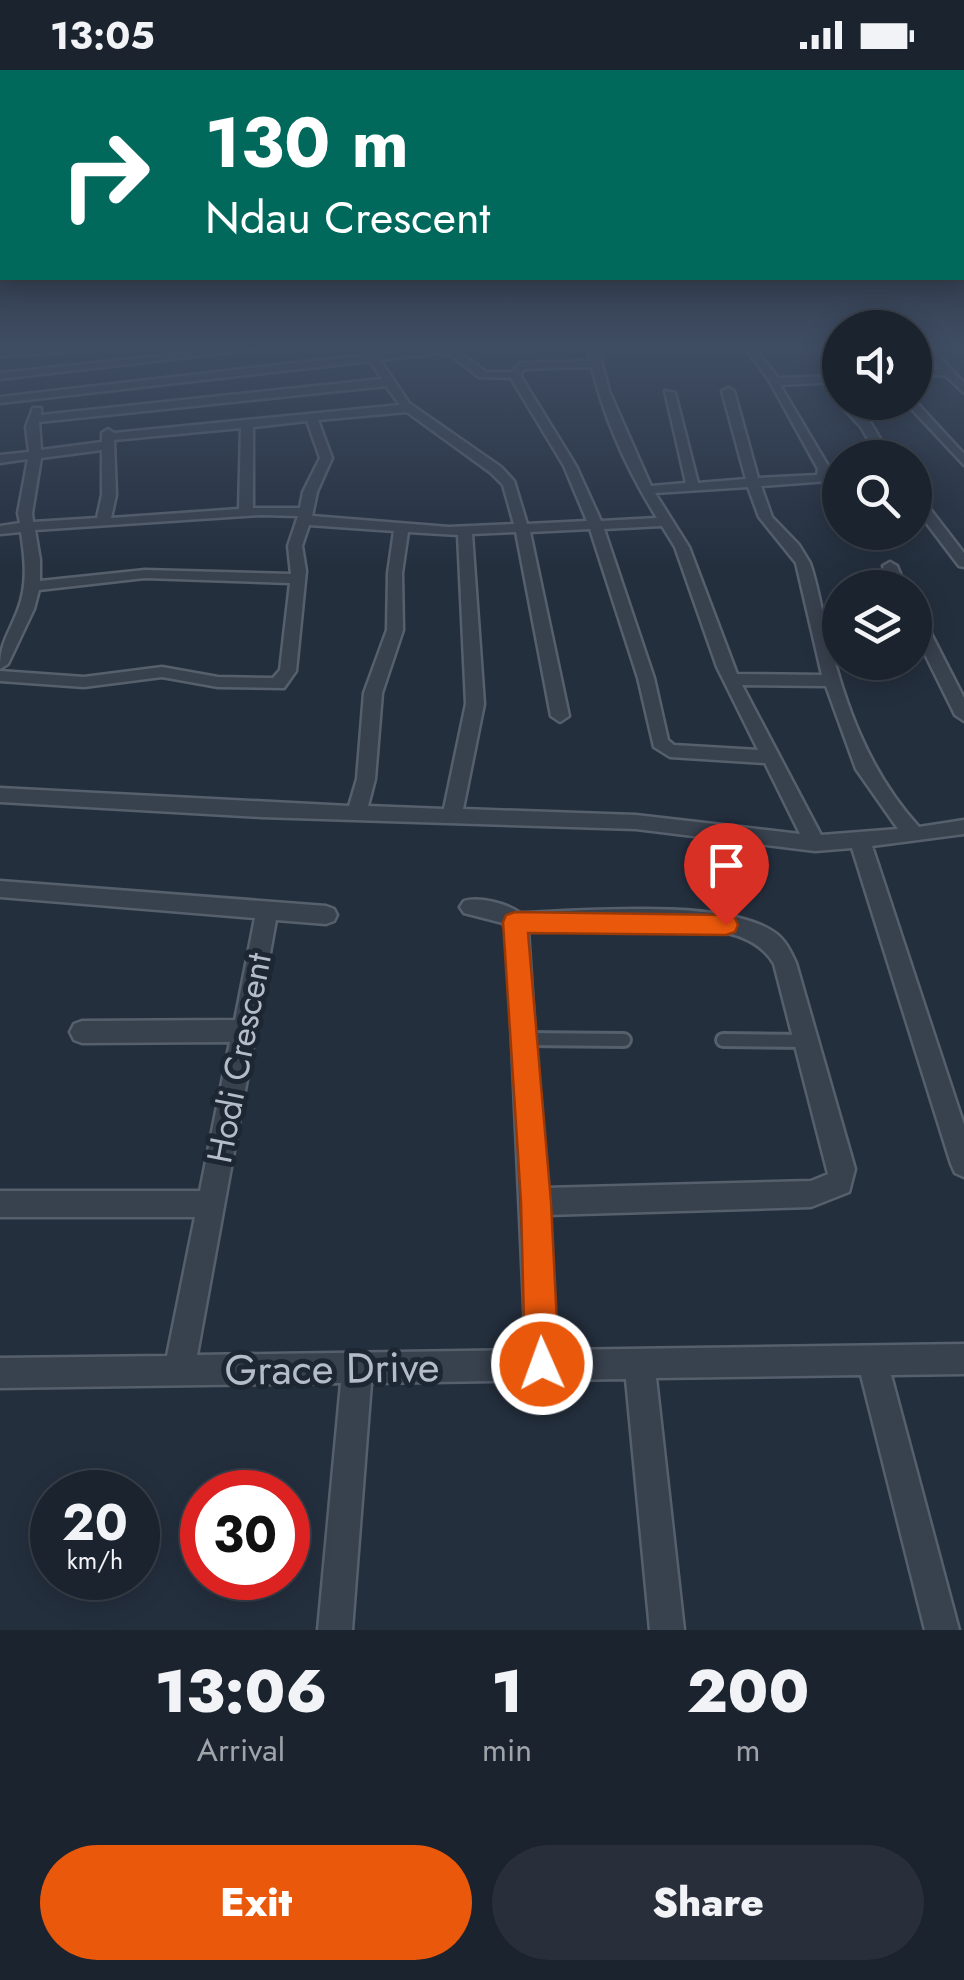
<!DOCTYPE html>
<html lang="en">
<head>
<meta charset="utf-8">
<style>
	:root { --surface:#1b232e; --page:#282f3a; --text:#f1f3f6; --muted:#a0a4aa; --line:#39404a; --accent:#ea580c }
	body { margin:0; font-family:Jost,sans-serif; background:var(--page); color:var(--text); height:100vh; display:flex; flex-direction:column; font-size:38px; white-space:nowrap }
	* { box-sizing:border-box; margin:0 }
	p { font-size:32px; color:var(--muted) }
	.icon { flex:none; width:55px; height:55px; fill:none; stroke:currentColor; stroke-width:2; stroke-linecap:round; stroke-linejoin:round }
	.map { position:relative; height:1560px; overflow:hidden }
	.side { display:flex; flex-direction:column; background:var(--surface); flex:1 }
	.side>* { flex:none }
	.banner { position:absolute; left:0px; top:0px; width:965px; height:210px; box-shadow:0 5px 25px #0003,0 0 0 2px var(--line); background:#00695c; color:#fff; overflow:hidden }
	.fabs { position:absolute; left:822px; top:240px; display:grid; gap:20px }
	.fabs a { display:grid; place-items:center; width:110px; height:110px; border-radius:50%; background:var(--surface); box-shadow:0 5px 25px #0003,0 0 0 2px var(--line); font-size:50px }
	.speed { position:absolute; left:30px; top:1400px; display:flex; gap:20px; font-size:50px; font-weight:700; text-align:center }
	.speed>* { display:grid; place-content:center; width:130px; height:130px; border-radius:50%; background:var(--surface); box-shadow:0 5px 25px #0003,0 0 0 2px var(--line); line-height:1 }
	.speed small { font-size:25px; font-weight:400 }
	.speed .limit { border:15px solid #d22; background:#fff; color:#111 }
	.pin { position:absolute; display:grid; place-items:center; width:85px; height:85px; color:#fff; margin:-102px -42px; border-radius:50% 50% 50% 0; rotate:-45deg; box-shadow:0 0 10px #0007 }
	.pin .icon { rotate:45deg }
	.me { position:absolute; width:110px; margin:-55px; rotate:358deg; stroke-linejoin:round; filter:drop-shadow(0 0 8px #0008) }
	.turn { display:flex; align-items:center; gap:35px; height:210px; padding:0 40px; font-size:45px }
	.turn .icon { width:130px; height:130px; stroke-width:2.5 }
	.turn b { display:block; font-size:70px; line-height:85px }
	.eta { display:flex; justify-content:space-evenly; align-items:center; height:170px; text-align:center }
	.eta b { font-size:60px; font-weight:800; line-height:70px }
	.action { display:flex; gap:20px; margin-top:auto; padding:20px 40px }
	.action a { flex:1; height:115px; border-radius:60px; background:var(--accent); color:#fff; font-size:40px; font-weight:800; line-height:115px; text-align:center }
	.action a+a { background:var(--page); color:var(--text) }
	.status { display:flex; justify-content:space-between; align-items:center; height:70px; padding:0 50px; background:var(--surface); direction:ltr }
	.status svg { height:28px; fill:currentColor }
	.map>svg:first-child { display:block }
	.lines { fill:none; stroke-linecap:round; stroke-linejoin:round }
	.lane-casing { stroke:#565f6c; stroke-width:18 }
	.street-casing { stroke:#565f6c; stroke-width:5 }
	.lane { stroke:#38414e; stroke-width:12 }
	.street { fill:#38414e; fill-rule:evenodd }
	.route { fill:#ea580c; stroke:#983908; stroke-width:2.5 }
	.labels { text-anchor:middle; stroke-width:10; stroke-linejoin:round; paint-order:stroke }
	.street-label { font-size:35px; fill:#b4bcc9; stroke:#1d2633 }
	.near-street-label { font-size:42px; fill:#b4bcc9; stroke:#1d2633 }
</style>
</head>
<body>
<div class="status"><b>13:05</b><svg viewBox="0 0 49 12"><path d="M0 12V9h3v3zM5 12V6h3v6zM10 12V3h3v9zM15 12V0h3v12zM26 1h20v11H26zM47 4h2v5h-2z"/></svg></div>
<div class="map">
<svg width="964" height="1560" viewBox="0 0 964 1560">
	<rect width="100%" height="100%" fill="#242f3e"/>
	<g class="lines">
		<defs>
			<path id="lane" d="M525,969L624,970
				M723,970L805,971"/>
			<path id="street" d="M34,278H84L79,281L0,286V280Z
				M235,278H266L0,309V303Z
				M363,278H371L376,284L444,278L458,281L486,302H511L521,293L591,291L588,278H598L609,321L651,416L686,413L665,321L675,323L698,413L746,409L722,321L728,318L734,321L758,408L817,405L818,399L769,310L745,278H755L778,308L840,306V312L780,315L830,399L828,411L761,416L772,447L799,475L810,493C818,516 821,539 827,562C844,633 868,701 919,757L964,750V764L872,776L964,1055V1107L955,1103L951,1094L852,778L815,781L636,759L261,747L0,732V718L349,736L357,709L364,623L387,560L388,503L394,461L309,455L302,476L306,501L296,601L284,618L218,617L162,607L84,617L0,611V601L84,607L162,597L218,607L273,608L280,600L290,513L145,508L39,520L34,539L8,594L0,599C0,572 9,564 18,540C28,514 25,488 21,462L0,464V456L20,453L18,443L28,389L0,393V385L29,382L26,357L33,338H41V345L382,309L370,291L0,333V327L366,285ZM440,283L451,285L479,307L511,308L564,396L587,451L527,454L514,411L501,397L409,333L380,290ZM592,297C604,349 629,403 657,448L601,451L576,396L520,305L524,299ZM386,316L400,335L114,363L108,359L102,363V372L41,380L39,352ZM407,342L491,403L503,415L514,454L449,457L312,446L317,422L332,388L318,350ZM307,351L320,388L303,422L300,438H253V357ZM241,358L239,439L111,448L116,425L114,370ZM102,380V425L97,448L33,452L32,443L41,388ZM748,417L759,447L796,493L822,605L737,604L689,477L655,423ZM261,445L298,446L288,476L291,504L145,500L40,511V490L35,460ZM662,456L675,477L717,597L758,680L674,675L668,670L654,608L604,459ZM590,459L638,608L654,677L670,687L765,693L800,764L636,745L463,739L484,634L472,464L516,462L551,646L560,652L569,646L530,462ZM408,462L458,465L466,634L444,739L368,736L375,709L382,623L403,560L402,503ZM742,615L826,616L856,699L898,759L821,765Z
				M922,278H932L964,313V323L945,305L915,306V300L940,299Z
				M840,330V332H851L870,352L892,388H879L861,357L838,332Z
				M915,331L964,384V395L905,332Z
				M915,425L920,426L964,483V497L959,496L915,438Z
				M890,492L897,496L906,518H891L883,496Z
				M915,543L923,548L964,628V651L955,645L915,564Z
				M0,811L326,836L334,839L337,845L334,851L326,854L276,850L197,1285L526,1280L507,863L503,853L464,843L460,837L464,831C479,826 508,834 520,843C582,841 724,828 774,862C785,869 791,882 796,893L855,1099L849,1122L811,1137L547,1145L556,1280L964,1274V1304L891,1305L959,1560H925L861,1305L656,1308L684,1560H650L626,1309L371,1313L352,1560H318L341,1313L0,1318V1288L167,1286L195,1147H0V1121H200L230,972L82,973L74,970L70,962L74,954L82,951L235,950L255,848L0,827ZM642,858C684,859 750,852 774,894L828,1104L811,1111L545,1118L528,861Z"/>
		</defs>
		<!-- lane casing -->
		<use href="#lane" class="lane-casing"/>
		<!-- street casing -->
		<use href="#street" class="street-casing"/>
		<!-- lane -->
		<use href="#lane" class="lane"/>
		<!-- street -->
		<use href="#street" class="street"/>
	</g>
	<!-- sky -->
	<linearGradient id="sky" x2="0" y2="1"><stop stop-color="#141a22"/><stop offset="0.56" stop-color="#3f4d63"/><stop offset="1" stop-color="#3f4d63" stop-opacity="0"/></linearGradient>
	<rect width="964" height="496" fill="url(#sky)"/>
	<!-- route -->
	<path class="route" d="M515,842L726,845L735,848L738,855L735,862L726,865L528,863L551,1132L559,1294L554,1306L542,1311L530,1306L525,1294L521,1132L503,852L506,845Z"/>
	<g class="labels">
		<!-- street labels -->
		<g class="street-label">
			<text transform="translate(239 988) rotate(-79)" y="12">Hodi Crescent</text>
		</g>
		<!-- near-street labels -->
		<g class="near-street-label">
			<text transform="translate(332 1298) rotate(-1)" y="15">Grace Drive</text>
		</g>
	</g>
</svg>
<div class="fabs">
<a><svg class="icon" aria-label="sound" viewBox="0 0 24 24"><path d="M4 9h4l5-4v14l-5-4H4zM17 9q2 3 0 6"/></svg></a>
<a><svg class="icon" aria-label="search" viewBox="0 0 24 24"><circle cx="10" cy="10" r="6"/><path d="M15 15l6 6"/></svg></a>
<a><svg class="icon" aria-label="layers" viewBox="0 0 24 24"><path d="M12 4l9 5-9 5-9-5zM3 14l9 5 9-5"/></svg></a>
</div>
<div class="speed"><div>20<small>km/h</small></div><div class="limit">30</div></div>
<div class="pin" style="left:726px;top:855px;background:#d93025"><svg class="icon" aria-label="arrive" viewBox="0 0 24 24"><path d="M6 21V4h12l-3 4 3 4H6"/></svg></div>
<svg class="me" style="left:542px;top:1294px" viewBox="-20 -20 40 40"><circle r="17" fill="#ea580c" stroke="#fff" stroke-width="3"/><path d="M0-11L8 9 0 5-8 9z" fill="#fff"/></svg>
<div class="banner">
<div class="turn"><svg class="icon" aria-label="right" viewBox="0 0 24 24"><path d="M7 20v-9h11M14 6l5 5-5 5"/></svg><div><b>130 m</b>Ndau Crescent</div></div>
</div>
</div>
<section class="side">
<div class="eta">
<div><b>13:06</b><p>Arrival</p></div>
<div><b>1</b><p>min</p></div>
<div><b>200</b><p>m</p></div>
</div>
<div class="action"><a>Exit</a><a>Share</a></div>
</section>
</body>
</html>
